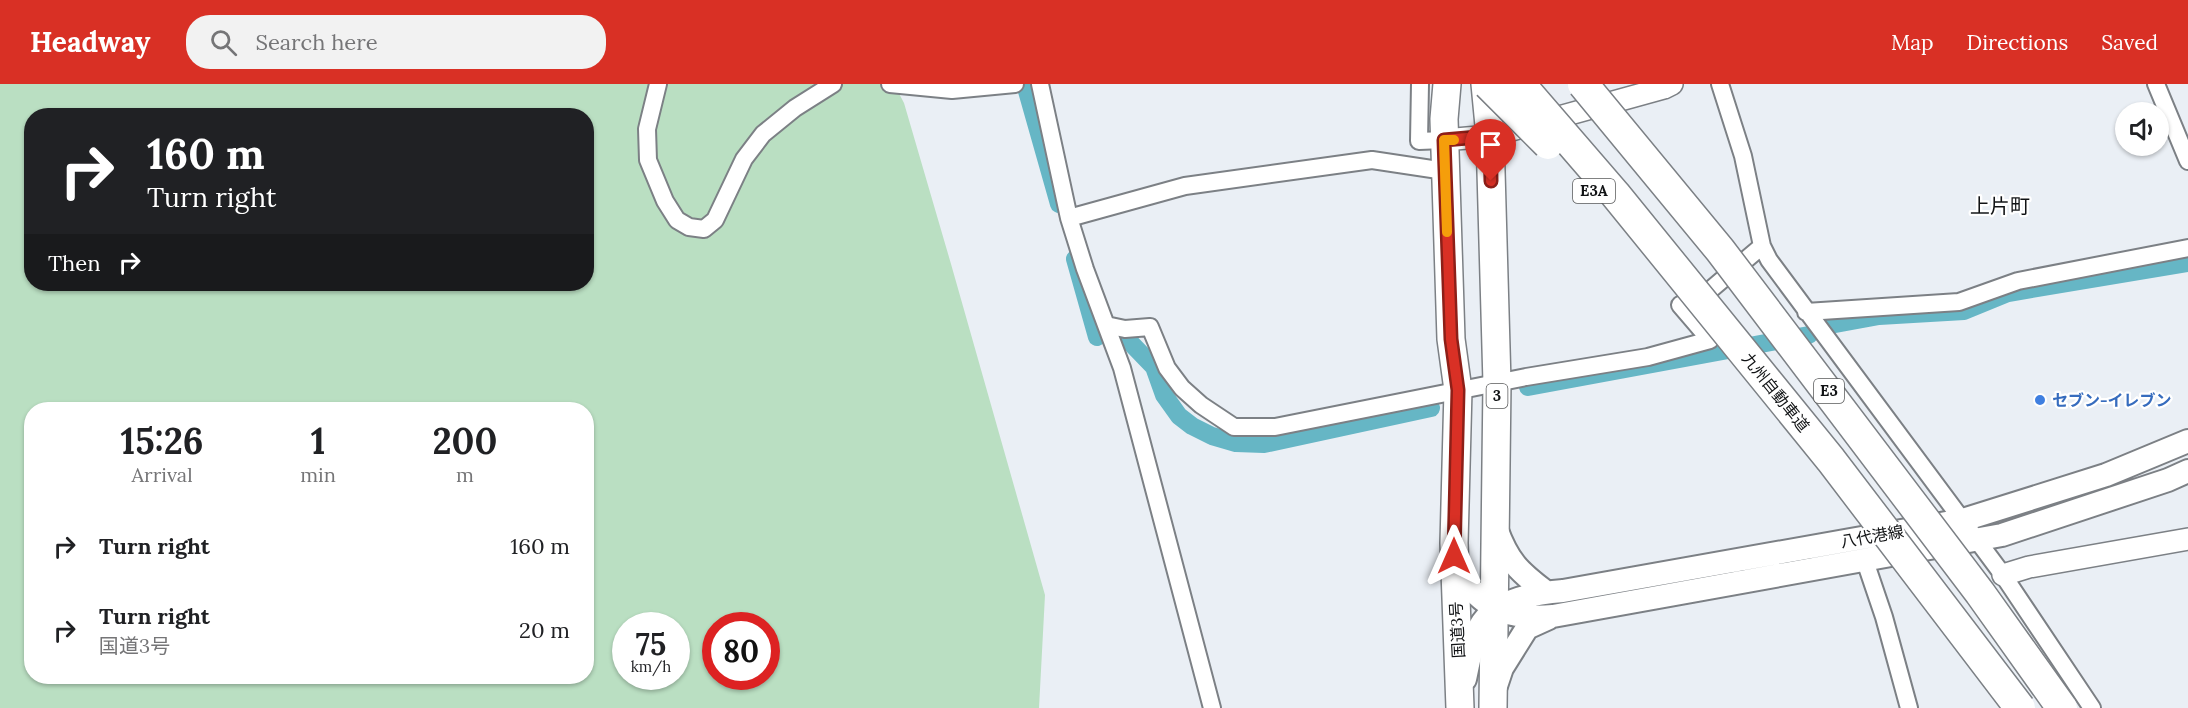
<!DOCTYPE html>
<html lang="en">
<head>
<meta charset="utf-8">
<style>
	:root { --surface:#fff; --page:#f2f2f2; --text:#202124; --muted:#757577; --accent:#d93025 }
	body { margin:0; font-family:Lora,"Noto Sans JP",serif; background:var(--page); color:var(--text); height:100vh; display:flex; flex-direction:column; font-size:22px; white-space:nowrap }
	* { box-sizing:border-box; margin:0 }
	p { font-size:20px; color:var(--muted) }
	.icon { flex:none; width:33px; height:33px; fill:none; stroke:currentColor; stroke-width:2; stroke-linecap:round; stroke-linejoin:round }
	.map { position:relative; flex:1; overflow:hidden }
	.side { position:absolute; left:24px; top:318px; width:570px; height:282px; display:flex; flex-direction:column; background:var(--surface); border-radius:24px; box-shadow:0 2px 4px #0004 }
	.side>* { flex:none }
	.hud { position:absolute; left:24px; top:24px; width:570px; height:183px; border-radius:24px; box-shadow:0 2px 4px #0004; background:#202124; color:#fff; overflow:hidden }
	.buttons { position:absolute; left:2115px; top:18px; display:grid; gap:12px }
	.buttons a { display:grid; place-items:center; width:54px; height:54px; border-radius:50%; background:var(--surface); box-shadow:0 2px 4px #0004; font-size:30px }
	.speed { position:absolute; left:612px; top:528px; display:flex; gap:12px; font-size:30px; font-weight:700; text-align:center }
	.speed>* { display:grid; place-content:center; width:78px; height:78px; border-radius:50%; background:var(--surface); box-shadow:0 2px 4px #0004; line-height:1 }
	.speed small { font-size:15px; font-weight:400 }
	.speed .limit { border:9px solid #d22; background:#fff; color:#111 }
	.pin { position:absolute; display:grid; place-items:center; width:51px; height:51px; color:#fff; margin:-62px -26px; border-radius:50% 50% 50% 0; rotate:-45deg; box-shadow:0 0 6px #0007 }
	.pin .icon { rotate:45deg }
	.me { position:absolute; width:66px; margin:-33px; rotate:0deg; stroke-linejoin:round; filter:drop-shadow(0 0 4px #0008) }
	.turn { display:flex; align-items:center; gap:21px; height:126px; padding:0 24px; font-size:27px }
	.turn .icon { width:78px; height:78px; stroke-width:2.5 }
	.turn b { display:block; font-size:42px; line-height:51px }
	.then { display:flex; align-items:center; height:57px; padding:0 24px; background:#0003; gap:12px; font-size:22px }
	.eta { display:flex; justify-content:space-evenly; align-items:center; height:102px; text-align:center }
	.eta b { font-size:36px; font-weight:700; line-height:42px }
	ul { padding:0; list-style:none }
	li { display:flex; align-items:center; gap:18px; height:84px; padding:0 24px }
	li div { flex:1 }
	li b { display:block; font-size:22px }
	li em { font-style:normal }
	header { display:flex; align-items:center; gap:36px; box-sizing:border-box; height:84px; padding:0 30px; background:var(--accent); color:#fff }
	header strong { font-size:28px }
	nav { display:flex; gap:33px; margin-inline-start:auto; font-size:21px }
	.search { width:420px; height:54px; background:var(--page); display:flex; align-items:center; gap:15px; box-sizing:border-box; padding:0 21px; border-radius:24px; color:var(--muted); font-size:22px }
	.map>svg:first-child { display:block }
	.green { fill:#badfc2; fill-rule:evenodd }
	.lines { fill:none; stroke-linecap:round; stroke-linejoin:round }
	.canal { stroke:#66b6c5; stroke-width:18 }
	.minor-casing { stroke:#7c8085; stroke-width:20 }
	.tertiary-casing { stroke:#7c8085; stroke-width:24 }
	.secondary-casing { stroke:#7c8085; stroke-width:26 }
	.trunk-casing { stroke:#7c8085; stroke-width:30 }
	.minor { stroke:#fff; stroke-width:16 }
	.tertiary { stroke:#fff; stroke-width:21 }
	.secondary { stroke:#fff; stroke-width:22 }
	.trunk { stroke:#fff; stroke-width:27 }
	.motorway-bridge-casing { stroke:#7c8085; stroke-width:33; stroke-linecap:butt }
	.motorway-bridge { stroke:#fff; stroke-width:30 }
	.route-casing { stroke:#8d1f18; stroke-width:15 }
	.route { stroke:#d93025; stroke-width:10 }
	.slow { stroke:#f59e0b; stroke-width:10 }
	.shop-dot { fill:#3f7fe0; stroke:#fff; stroke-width:2 }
	.labels { text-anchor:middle; stroke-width:4.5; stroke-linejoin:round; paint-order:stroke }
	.shield { fill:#fff; stroke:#58595a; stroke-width:1.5 }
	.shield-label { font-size:15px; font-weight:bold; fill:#101214 }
	.street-label { font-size:16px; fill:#101214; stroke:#fff }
	.shop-label { font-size:16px; font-weight:bold; fill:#366cbe; stroke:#fff; text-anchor:start }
	.quarter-label { font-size:20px; fill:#101214; stroke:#fff }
</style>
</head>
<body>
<header>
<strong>Headway</strong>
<div class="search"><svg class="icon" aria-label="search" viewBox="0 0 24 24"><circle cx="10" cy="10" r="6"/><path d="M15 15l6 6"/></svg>Search here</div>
<nav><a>Map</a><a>Directions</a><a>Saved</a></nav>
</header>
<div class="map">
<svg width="2188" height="624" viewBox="0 0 2188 624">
	<rect width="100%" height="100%" fill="#eaeff5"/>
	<!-- green -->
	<path class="green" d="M0,0H894L904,19L951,180L1045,511L1039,624H0ZM32,32H586V200H32ZM32,326H586V592H32ZM626,542H676V592H626ZM716,542H766V592H716Z"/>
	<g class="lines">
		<!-- canal -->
		<path class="canal" d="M1025,0L1059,120
			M1075,175L1097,253
			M1830,241L1879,232L1964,227L2008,209L2188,179
			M1125,253L1154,283L1164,311L1179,332L1192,342L1212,352L1236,359L1264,360L1431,324
			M1528,303L1809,251"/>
		<defs>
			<path id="minor" d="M658,0L647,45L648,76L665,117L677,136L689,143L704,145L715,136L744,75L763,50L795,24L833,0
				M890,0L952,6L1015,0
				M1040,0L1069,134L1085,185L1122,284L1212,624
				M1420,0L1419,57L1444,56
				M1720,0L1743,72L1762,162L1769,176L2003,491L2092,624
				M2156,0L2188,77
				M1069,134L1185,102L1372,76L1445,87
				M1806,228L1959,218L2018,197L2188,164
				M1106,241L1125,245L1150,243L1167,284L1182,304L1201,321L1234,343H1275L1526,293L1648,273L1710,256L1680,221L1709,207L1762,162
				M1865,477L1884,533L1909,624"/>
			<path id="tertiary" d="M1444,56L1490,52L1664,4L1672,0
				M2003,491L2029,483L2188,455"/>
			<path id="secondary" d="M1496,444C1508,477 1518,487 1546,508
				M1455,486C1485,524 1503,536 1553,532L2002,451L2168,396L2188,387
				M1465,595C1469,578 1471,560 1479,544C1493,516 1535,509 1563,507L1963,436L2106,391L2188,357
				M1496,602L1502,584L1527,544L1549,534"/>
			<path id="trunk" d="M1447,0L1444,35L1451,255L1458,306L1454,459L1460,624
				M1485,0L1490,52L1497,299L1493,624"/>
		</defs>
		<!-- minor casing -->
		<use href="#minor" class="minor-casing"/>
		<!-- tertiary casing -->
		<use href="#tertiary" class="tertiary-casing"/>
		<!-- secondary casing -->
		<use href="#secondary" class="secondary-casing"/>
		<!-- trunk casing -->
		<use href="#trunk" class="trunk-casing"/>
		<!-- minor -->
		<use href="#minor" class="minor"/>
		<!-- tertiary -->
		<use href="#tertiary" class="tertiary"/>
		<!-- secondary -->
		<use href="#secondary" class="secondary"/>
		<!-- trunk -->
		<use href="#trunk" class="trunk"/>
		<defs>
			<path id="motorway-bridge" d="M1488,0L1548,60
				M1520,0L1615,110L1831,376L2020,624
				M1583,0L1720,166L1980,509L2062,624"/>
		</defs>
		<!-- motorway-bridge casing -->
		<use href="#motorway-bridge" class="motorway-bridge-casing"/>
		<!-- motorway-bridge -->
		<use href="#motorway-bridge" class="motorway-bridge"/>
	</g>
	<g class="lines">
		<defs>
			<path id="route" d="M1454,472L1458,306L1451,255L1444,56L1490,52L1491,97"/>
		</defs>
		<!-- route casing -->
		<use href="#route" class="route-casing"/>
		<!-- route -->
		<use href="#route" class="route"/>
		<!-- slow -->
		<path class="slow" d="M1447,148L1444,56H1454"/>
	</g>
	<!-- markers -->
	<circle class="shop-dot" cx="2040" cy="316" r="6"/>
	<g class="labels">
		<!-- shield labels -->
		<g class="shield">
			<rect x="1573" y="95" width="42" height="24" rx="4.5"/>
			<rect x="1814" y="295" width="30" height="24" rx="4.5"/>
			<rect x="1486.5" y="300" width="21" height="24" rx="4.5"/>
		</g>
		<g class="shield-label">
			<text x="1594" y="112">E3A</text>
			<text x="1829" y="312">E3</text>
			<text x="1497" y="317">3</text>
		</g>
		<!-- street labels -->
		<g class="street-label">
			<text transform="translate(1776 308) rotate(51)" y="6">九州自動車道</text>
			<text transform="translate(1872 452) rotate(-10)" y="6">八代港線</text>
			<text transform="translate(1457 546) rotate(-93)" y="6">国道3号</text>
		</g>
		<!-- shop labels -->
		<g class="shop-label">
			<text x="2052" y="322">セブン-イレブン</text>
		</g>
		<!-- quarter labels -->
		<g class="quarter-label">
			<text x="2000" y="129">上片町</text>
		</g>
	</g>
</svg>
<div class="buttons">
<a><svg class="icon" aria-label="sound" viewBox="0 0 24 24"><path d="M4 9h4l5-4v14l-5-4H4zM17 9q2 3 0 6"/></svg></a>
</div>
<div class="speed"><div>75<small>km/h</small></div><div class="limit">80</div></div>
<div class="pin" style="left:1491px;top:97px;background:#d93025"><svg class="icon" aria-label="arrive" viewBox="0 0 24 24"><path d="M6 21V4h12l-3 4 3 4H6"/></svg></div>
<svg class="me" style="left:1454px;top:472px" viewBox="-20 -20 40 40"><path d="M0-17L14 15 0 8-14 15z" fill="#d93025" stroke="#fff" stroke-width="4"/></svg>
<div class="hud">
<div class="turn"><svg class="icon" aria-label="right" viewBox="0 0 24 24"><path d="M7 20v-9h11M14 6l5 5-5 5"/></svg><div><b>160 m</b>Turn right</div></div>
<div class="then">Then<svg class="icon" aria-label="right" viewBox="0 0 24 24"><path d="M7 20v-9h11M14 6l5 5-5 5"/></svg></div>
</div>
<section class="side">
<div class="eta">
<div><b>15:26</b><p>Arrival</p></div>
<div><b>1</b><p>min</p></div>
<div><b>200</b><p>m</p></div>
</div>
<ul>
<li><svg class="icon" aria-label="right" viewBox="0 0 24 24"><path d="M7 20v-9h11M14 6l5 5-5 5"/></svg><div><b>Turn right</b></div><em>160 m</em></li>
<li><svg class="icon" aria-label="right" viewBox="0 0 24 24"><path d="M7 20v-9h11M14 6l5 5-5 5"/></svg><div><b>Turn right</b><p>国道3号</p></div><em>20 m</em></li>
</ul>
</section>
</div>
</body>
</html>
